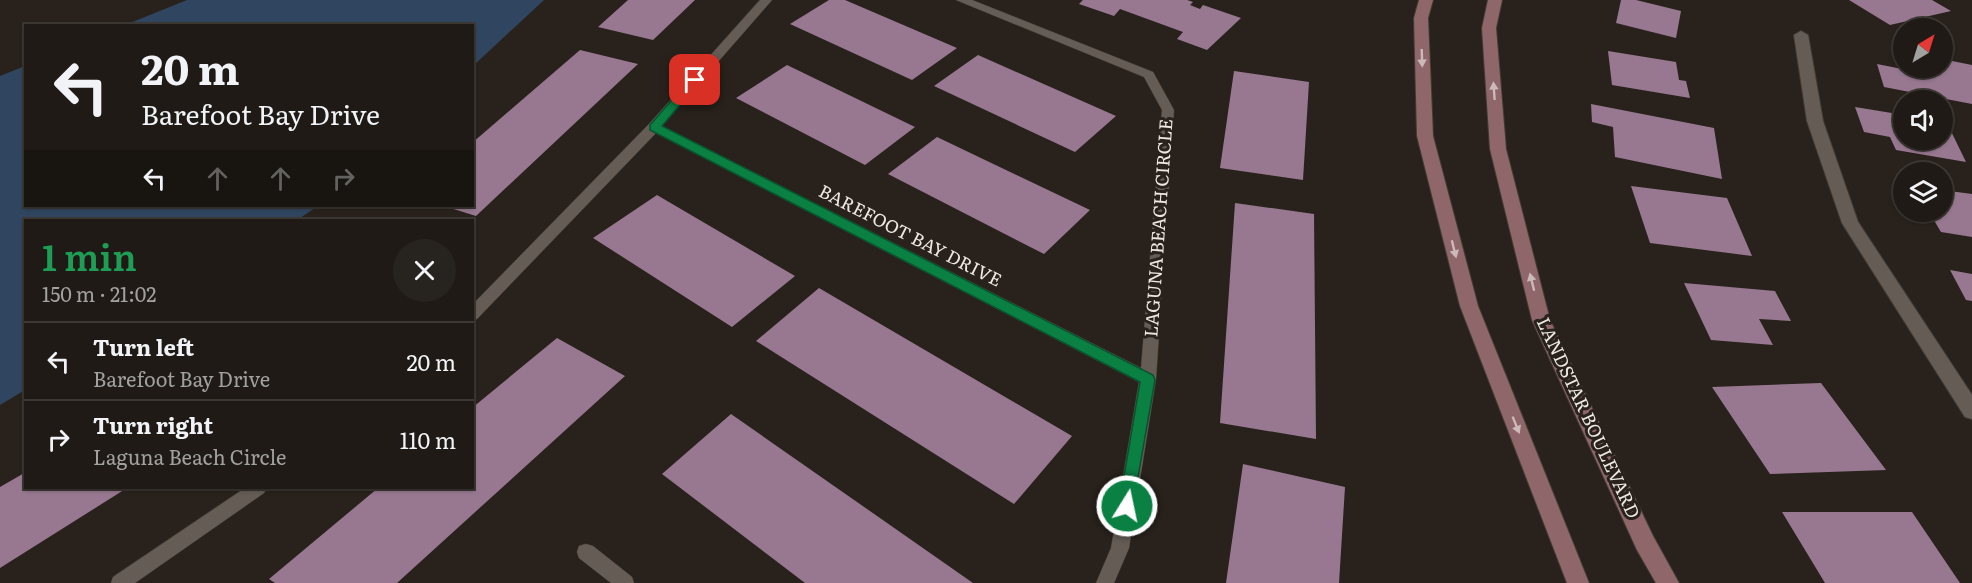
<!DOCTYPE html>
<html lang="en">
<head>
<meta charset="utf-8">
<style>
	:root { --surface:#1f1a15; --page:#27231e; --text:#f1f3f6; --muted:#a1a1a0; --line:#3c3834 }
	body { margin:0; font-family:Literata,serif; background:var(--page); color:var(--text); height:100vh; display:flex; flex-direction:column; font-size:22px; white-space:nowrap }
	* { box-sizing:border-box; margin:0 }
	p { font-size:20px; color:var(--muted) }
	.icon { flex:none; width:33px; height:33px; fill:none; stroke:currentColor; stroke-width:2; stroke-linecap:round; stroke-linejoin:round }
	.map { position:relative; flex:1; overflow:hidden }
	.drawer { position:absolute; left:24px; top:219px; width:450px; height:270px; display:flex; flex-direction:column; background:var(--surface); border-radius:0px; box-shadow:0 2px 4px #0004,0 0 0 2px var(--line) }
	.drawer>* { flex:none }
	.banner { position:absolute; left:24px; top:24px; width:450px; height:183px; border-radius:0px; box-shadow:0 2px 4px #0004,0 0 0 2px var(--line); background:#1f1a15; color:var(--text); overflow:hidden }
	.needle { width:39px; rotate:38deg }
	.controls { position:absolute; left:1893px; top:18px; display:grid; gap:12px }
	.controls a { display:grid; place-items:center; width:60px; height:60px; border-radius:50%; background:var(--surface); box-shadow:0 2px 4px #0004,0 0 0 2px var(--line); font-size:30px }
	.pin { position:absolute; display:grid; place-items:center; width:51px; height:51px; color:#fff; margin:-26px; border-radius:12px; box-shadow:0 3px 9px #0006 }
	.me { position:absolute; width:66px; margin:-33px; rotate:10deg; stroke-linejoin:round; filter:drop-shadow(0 0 4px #0008) }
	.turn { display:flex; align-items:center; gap:21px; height:126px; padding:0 18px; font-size:27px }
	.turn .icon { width:78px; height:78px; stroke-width:2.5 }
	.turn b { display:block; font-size:42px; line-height:51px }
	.lanes { display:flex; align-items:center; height:57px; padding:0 18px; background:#0003; justify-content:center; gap:30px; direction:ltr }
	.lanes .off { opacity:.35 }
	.round { display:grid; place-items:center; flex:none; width:63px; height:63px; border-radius:32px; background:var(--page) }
	.head { display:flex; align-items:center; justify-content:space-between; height:102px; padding:0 18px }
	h1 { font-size:36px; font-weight:600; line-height:45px; color:#1e9e55 }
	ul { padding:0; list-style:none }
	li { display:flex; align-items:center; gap:18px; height:78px; padding:0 18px; border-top:2px solid var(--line) }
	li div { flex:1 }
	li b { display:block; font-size:22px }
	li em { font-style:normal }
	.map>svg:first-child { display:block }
	.water { fill:#30455f }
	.building { fill:#977890 }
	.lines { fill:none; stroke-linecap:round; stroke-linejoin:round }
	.service-casing { stroke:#423c38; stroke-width:1 }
	.minor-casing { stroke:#423c38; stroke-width:2 }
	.secondary-casing { stroke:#423c38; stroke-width:2 }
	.service { fill:#655c56; fill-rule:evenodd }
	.minor { fill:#655c56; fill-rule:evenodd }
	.secondary { fill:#8f666a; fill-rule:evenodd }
	.oneway { fill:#ccbab9 }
	.route { fill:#0b8043; stroke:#07532c; stroke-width:1.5 }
	.labels { text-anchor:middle; stroke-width:6; stroke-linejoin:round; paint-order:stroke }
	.street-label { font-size:18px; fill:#ede8e4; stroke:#29221c }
</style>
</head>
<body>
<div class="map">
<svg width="1972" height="583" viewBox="0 0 1972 583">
	<rect width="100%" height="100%" fill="#29221c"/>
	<!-- water -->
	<path class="water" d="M187,0H544L473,66L472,26L125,25Z
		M25,66L26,206H318L297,220H26L25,390L0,405V76Z"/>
	<!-- building -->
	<path class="building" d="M628,0H695L653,40L598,27Z
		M829,0H845L957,48L912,80L790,24Z
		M1083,0H1187L1193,2L1190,5L1200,9L1203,5L1241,18L1207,50L1177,39L1183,32L1120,9L1114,16L1079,4Z
		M1621,0H1636L1681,11L1676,38L1616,23Z
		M1849,0H1932L1951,11L1890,25Z
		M580,50L638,64L476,216L444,206H472V143Z
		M1608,51L1676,62L1679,80L1686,81L1690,98L1612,85Z
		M978,55L1116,116L1075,152L934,86Z
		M1942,59L1972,65V104L1884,87L1877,64L1907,70V68H1942Z
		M787,65L915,127L865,165L736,98Z
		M1234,71L1309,82L1303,180L1220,168Z
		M1591,104L1714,128L1722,179L1615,157L1613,127L1592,122Z
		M1855,107L1904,115V140H1942V122L1947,123L1966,162L1896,150L1890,137L1864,132Z
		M937,137L1090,210L1044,254L888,174Z
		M1892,184L1904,185V209Z
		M1631,186L1727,198L1752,256L1650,243Z
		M1942,190L1972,194V237L1941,232L1929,212H1942Z
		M657,195L795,276L732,327L593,238Z
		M1235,203L1314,214L1316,439L1220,423Z
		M1950,270L1972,274V301L1966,300Z
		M1684,283L1775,291L1791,321L1759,319L1773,345L1711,340Z
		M819,288L1072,436L1014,504L756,341Z
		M557,338L625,376L397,583H275L269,579L378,488H472V408Z
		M1821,383L1886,470L1770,474L1712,387Z
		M731,414L973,583H805L662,474Z
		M1243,464L1345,487L1339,583H1226Z
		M26,472V488H127L0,568V487Z
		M1782,512H1912L1960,583H1825Z"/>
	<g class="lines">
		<defs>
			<path id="service" d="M760,0H772L662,126L1141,368L1162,110L1144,77L956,0H972L1153,72L1174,110L1156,379L1129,548L1114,583H1096L1111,548L1139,382L656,133L477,319L472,320V305L649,124Z
				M245,488H267L264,493L135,583H111L113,577Z
				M586,544L593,546L632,577L634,583H611L579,558L577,552L579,546Z"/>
			<path id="minor" d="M1801,31L1808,35L1823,121L1858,222L1972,395V419L1965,417L1842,223L1807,121L1794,35Z"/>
			<path id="secondary" d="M1419,0H1433L1428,18L1433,136L1478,306L1589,583H1567L1460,306L1417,136L1414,18Z
				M1488,0H1502L1496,28L1506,149L1550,320L1653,536L1679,583H1656L1637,550L1532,320L1490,149L1482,28Z"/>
		</defs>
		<!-- service casing -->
		<use href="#service" class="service-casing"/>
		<!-- minor casing -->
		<use href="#minor" class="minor-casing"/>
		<!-- secondary casing -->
		<use href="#secondary" class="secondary-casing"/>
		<!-- service -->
		<use href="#service" class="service"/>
		<!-- minor -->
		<use href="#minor" class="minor"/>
		<!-- secondary -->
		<use href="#secondary" class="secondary"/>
	</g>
	<!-- one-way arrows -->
	<defs><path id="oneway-solid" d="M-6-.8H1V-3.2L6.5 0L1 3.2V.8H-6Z" transform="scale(1.5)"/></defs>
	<g class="oneway">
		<use href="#oneway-solid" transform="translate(1422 58) rotate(88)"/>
		<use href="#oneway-solid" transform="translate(1494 91) rotate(-94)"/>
		<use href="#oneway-solid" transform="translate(1454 249) rotate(76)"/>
		<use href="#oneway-solid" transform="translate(1532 282) rotate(-104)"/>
		<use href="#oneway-solid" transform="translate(1516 425) rotate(68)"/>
	</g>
	<!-- route -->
	<path class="route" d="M691,78L701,80L662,126L1153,375L1155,380L1132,511H1121L1119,506L1140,382L650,130V125Z"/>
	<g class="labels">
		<!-- street labels -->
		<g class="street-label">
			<text transform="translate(1159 228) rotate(-86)" y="6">LAGUNA BEACH CIRCLE</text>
			<text transform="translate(910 236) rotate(27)" y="6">BAREFOOT BAY DRIVE</text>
			<text transform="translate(1588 418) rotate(65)" y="6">LANDSTAR BOULEVARD</text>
		</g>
	</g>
</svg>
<div class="controls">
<a><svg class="needle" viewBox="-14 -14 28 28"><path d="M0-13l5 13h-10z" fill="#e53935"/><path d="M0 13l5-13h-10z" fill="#a1a1a0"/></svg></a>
<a><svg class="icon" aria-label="sound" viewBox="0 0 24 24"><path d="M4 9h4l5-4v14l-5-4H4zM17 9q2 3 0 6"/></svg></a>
<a><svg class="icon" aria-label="layers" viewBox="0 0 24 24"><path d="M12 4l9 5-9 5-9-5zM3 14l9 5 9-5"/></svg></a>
</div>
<div class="pin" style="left:695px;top:80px;background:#d93025"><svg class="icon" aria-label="arrive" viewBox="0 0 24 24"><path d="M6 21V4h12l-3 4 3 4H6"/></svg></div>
<svg class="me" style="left:1127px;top:506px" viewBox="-20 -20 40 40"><circle r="17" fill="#0b8043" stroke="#fff" stroke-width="3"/><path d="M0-11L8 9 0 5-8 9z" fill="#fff"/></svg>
<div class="banner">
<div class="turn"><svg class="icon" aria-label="left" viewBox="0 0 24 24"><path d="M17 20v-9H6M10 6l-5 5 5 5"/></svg><div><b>20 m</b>Barefoot Bay Drive</div></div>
<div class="lanes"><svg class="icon" aria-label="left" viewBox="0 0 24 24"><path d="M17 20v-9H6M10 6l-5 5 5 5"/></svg><svg class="icon off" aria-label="ahead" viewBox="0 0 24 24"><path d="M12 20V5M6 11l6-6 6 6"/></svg><svg class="icon off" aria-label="ahead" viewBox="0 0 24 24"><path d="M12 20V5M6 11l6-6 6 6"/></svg><svg class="icon off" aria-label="right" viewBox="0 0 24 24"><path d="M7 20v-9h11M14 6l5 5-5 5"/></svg></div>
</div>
<section class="drawer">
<div class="head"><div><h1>1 min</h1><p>150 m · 21:02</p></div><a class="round"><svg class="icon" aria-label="close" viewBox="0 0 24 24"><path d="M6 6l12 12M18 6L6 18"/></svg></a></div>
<ul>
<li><svg class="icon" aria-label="left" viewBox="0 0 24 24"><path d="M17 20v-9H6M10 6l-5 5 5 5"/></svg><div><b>Turn left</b><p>Barefoot Bay Drive</p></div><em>20 m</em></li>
<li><svg class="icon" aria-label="right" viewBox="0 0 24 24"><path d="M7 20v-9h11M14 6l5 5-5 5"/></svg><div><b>Turn right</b><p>Laguna Beach Circle</p></div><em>110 m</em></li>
</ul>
</section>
</div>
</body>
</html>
